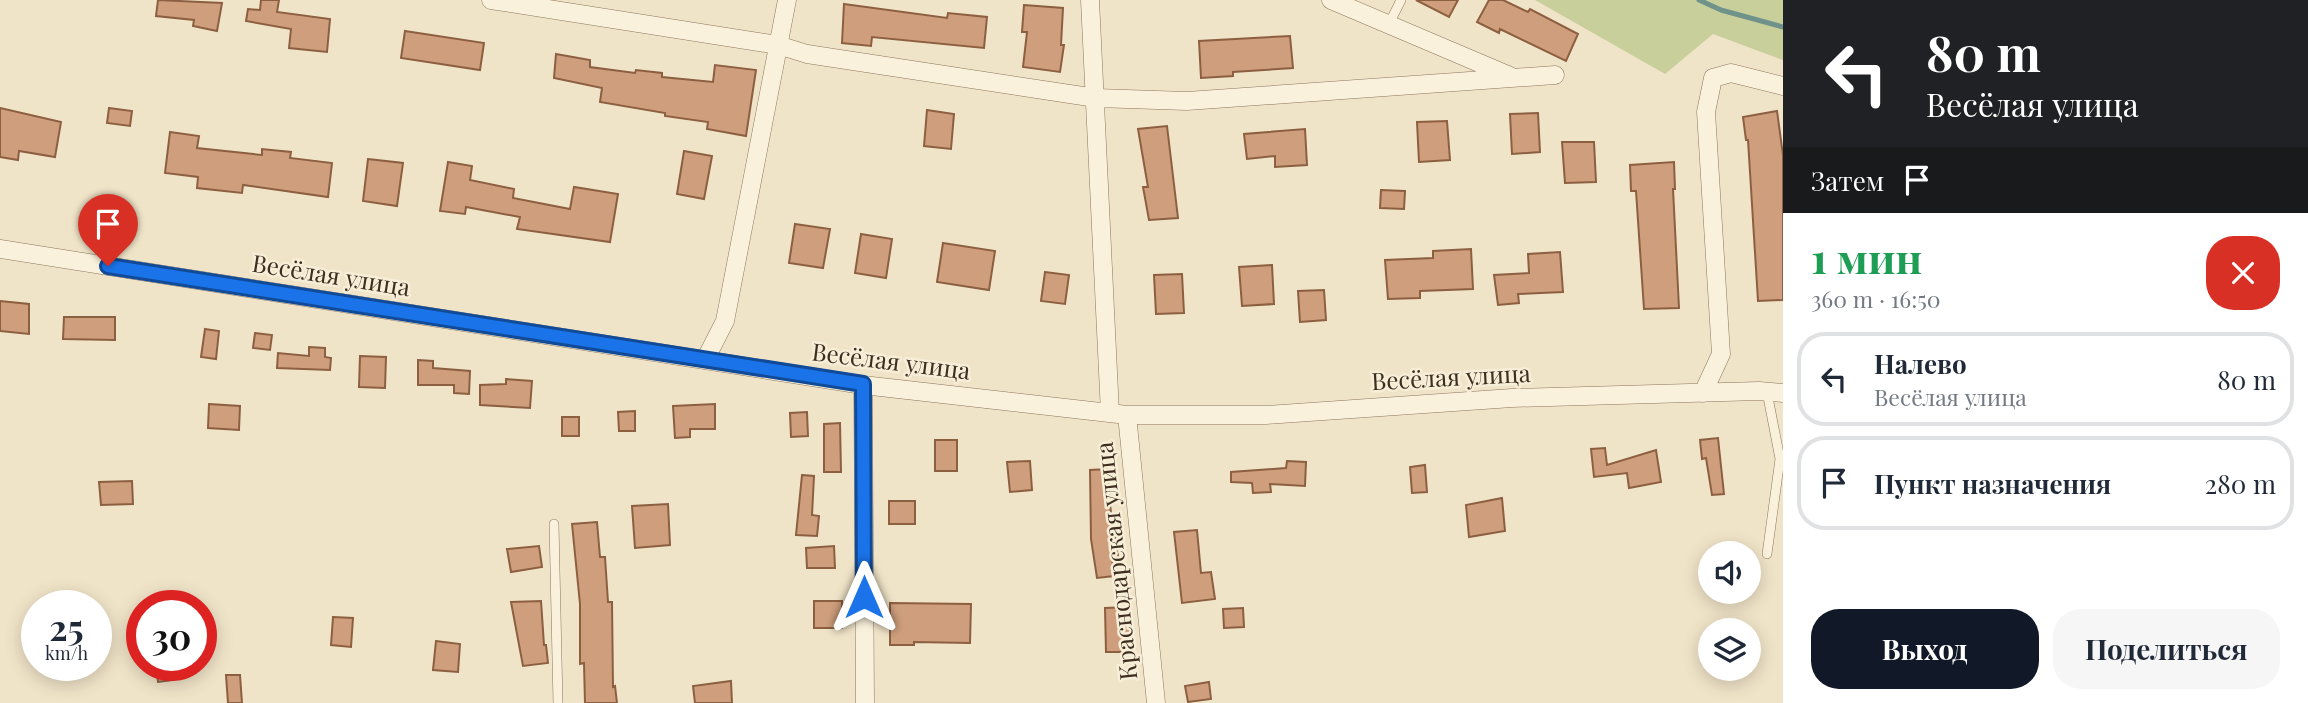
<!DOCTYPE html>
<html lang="ru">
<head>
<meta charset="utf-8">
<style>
	:root { --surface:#fff; --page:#f6f6f7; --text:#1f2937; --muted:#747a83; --line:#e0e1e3; --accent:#111827 }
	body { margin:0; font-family:"Playfair Display",serif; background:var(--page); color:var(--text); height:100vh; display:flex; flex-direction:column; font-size:26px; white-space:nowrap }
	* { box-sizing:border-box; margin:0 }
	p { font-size:23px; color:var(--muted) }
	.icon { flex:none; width:38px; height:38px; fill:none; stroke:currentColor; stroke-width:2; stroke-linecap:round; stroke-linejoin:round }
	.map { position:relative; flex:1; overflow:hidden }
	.sheet { display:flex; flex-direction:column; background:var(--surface); width:525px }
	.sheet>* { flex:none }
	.top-card { background:#202124; color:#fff; overflow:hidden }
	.fabs { position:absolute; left:1698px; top:541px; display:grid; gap:14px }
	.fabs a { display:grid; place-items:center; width:63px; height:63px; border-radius:50%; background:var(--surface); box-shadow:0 4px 18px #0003; font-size:35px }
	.speed { position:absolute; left:21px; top:590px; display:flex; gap:14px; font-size:35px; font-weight:700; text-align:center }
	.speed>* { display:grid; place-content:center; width:91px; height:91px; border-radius:50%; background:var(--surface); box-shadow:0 4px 18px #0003; line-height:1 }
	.speed small { font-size:18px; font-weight:400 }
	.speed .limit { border:10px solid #d22; background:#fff; color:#111 }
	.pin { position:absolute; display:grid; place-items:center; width:60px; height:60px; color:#fff; margin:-72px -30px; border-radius:50% 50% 50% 0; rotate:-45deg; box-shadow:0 0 7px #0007 }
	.pin .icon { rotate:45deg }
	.me { position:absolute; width:77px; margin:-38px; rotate:0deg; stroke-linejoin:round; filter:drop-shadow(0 0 5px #0008) }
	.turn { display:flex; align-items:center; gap:24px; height:147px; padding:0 28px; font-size:32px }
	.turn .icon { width:91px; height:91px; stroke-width:2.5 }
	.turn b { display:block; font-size:49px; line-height:60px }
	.then { display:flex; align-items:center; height:66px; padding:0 28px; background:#0003; gap:14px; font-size:26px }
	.round { display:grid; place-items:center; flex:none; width:74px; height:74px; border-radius:28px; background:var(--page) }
	.head { display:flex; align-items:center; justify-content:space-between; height:119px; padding:0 28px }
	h1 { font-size:42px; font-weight:700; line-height:52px; color:#1e9e55 }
	.action { display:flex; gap:14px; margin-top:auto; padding:14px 28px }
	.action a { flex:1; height:80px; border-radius:28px; background:var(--accent); color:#fff; font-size:28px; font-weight:700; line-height:80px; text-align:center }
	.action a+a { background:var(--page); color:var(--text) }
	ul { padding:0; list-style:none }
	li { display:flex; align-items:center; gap:21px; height:94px; margin:0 14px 10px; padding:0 14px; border:4px solid var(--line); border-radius:28px }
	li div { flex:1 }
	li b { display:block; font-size:26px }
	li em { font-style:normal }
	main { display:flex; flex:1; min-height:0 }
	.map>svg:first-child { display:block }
	.green { fill:#c9cf9b }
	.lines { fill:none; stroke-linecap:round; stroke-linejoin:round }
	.stream { stroke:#6f938a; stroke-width:5 }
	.building { fill:#cf9f7d; stroke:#8d5f41; stroke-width:2 }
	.service-casing { stroke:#8d765c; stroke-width:10 }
	.minor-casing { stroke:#8d765c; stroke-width:19 }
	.service { stroke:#faf1dc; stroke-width:9 }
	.minor { stroke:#faf1dc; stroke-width:18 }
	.route-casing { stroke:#114b97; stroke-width:18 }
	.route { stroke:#1a73e8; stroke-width:12 }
	.labels { text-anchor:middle; stroke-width:5; stroke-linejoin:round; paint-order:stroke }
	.street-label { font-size:24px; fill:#3d2e20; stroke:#f7eed8 }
</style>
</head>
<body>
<main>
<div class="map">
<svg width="1783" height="703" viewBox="0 0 1783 703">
	<rect width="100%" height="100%" fill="#f0e4c8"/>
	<!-- green -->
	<path class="green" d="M1535,0H1783V60L1713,34L1665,74Z"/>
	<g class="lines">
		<!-- stream -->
		<path class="stream" d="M1699,0L1721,10L1783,27"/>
	</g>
	<!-- building -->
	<path class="building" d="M158,0L222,3L217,31L193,26L194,20L156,16Z
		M261,0H279L277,12L330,19L327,52L289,48L291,29L246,21L248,9L260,10Z
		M1416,0H1458L1449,17Z
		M1489,0H1503L1528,12L1530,9L1578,34L1566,61L1500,29L1499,33L1477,22Z
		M844,4L947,18L948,13L987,17L984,48L872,37L871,46L842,43Z
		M1024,5L1063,8L1061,45H1064L1060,72L1023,67L1027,32H1022Z
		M405,31L484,43L480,70L401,58Z
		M1290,36L1293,68L1233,72V76L1201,78L1199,41Z
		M556,54L590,60V67L635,73L636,70L662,73V77L713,82L715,65L756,70L746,136L707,129L708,122L665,116V113L600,102L602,88L554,78Z
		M0,108L61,122L55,157L19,151L18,160L0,157Z
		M109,108L132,111L130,126L107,123Z
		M927,110L954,114L951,149L924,146Z
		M1777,111L1783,155V300L1758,301L1748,140H1746L1743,117Z
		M1538,113L1540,152L1512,154L1510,114Z
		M1447,121L1450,160L1419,162L1417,122Z
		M1167,126L1178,218L1149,220L1143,187H1148L1138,129Z
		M1305,129L1307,165L1275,167V156L1247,159L1244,134Z
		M170,132L199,136L197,148L262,155V149L291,152L290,158L332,163L328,197L243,185L242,193L197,188L198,177L165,173Z
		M1562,142H1594L1596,182L1565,183Z
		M684,151L712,156L704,199L677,194Z
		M368,159L403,163L397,206L363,201Z
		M448,162L472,166L470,180L514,189L513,198L570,209L574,187L618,194L610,242L517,229L520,217L466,207L465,214L440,211Z
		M1674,162L1675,189H1673L1679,308L1644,309L1636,191H1631L1630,165Z
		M1381,190L1405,191L1404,209L1380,208Z
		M795,224L830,229L823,268L789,263Z
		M861,234L892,239L886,278L855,273Z
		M943,243L995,251L989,290L937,282Z
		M1471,249L1473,289L1420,291V298L1388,299L1385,260L1433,258V251Z
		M1560,252L1563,292L1518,294L1519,303L1498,305L1494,275L1529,273L1528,254Z
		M1272,265L1274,304L1242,306L1239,267Z
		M1045,272L1069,275L1065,304L1041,301Z
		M1182,274L1184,313L1156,314L1154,275Z
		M1324,290L1326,320L1300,322L1298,291Z
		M0,301L29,304V334L0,331Z
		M64,317H115V340L63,339Z
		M205,329L219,331L216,359L201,357Z
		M255,333L272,335L270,350L253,348Z
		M309,347L325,348V357L331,358L330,370L277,368L278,353L309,356Z
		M360,356L386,357L385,388L359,387Z
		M418,360L433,361V368L470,371L469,394L454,393V385H418Z
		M506,379L532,381L530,408L480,405V385L506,384Z
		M209,404L240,406L239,430L208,428Z
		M715,404V429H690V437L675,438L673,406Z
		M635,411V431H619L618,412Z
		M807,412L808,436L791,437L790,413Z
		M562,417H579V436H562Z
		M840,423L841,472H824V424Z
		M1718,438L1724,494L1712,495L1706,458L1702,459L1700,440Z
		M935,440H957V471H935Z
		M1605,448L1607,465L1656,450L1661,482L1629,488L1627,473L1594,477L1591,449Z
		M1030,461L1032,490L1010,492L1007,462Z
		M1287,461L1306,462L1305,486L1270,484L1271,492L1253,493L1252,483L1231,482V472L1286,468Z
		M1425,465L1427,492L1412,493L1410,467Z
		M1107,469L1113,536H1115L1118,556L1112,557L1114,576L1097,578L1091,539L1090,470Z
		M802,475L814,476L812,515L819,516L817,536L796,535Z
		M132,481L133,504L101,505L99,482Z
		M1502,498L1505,531L1469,537L1466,505Z
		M889,501H915V524H889Z
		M668,504L670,545L635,548L632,506Z
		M597,522L600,557H605L608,602H612L613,687L615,686L617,703H585L584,663L580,664V604L572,524Z
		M1197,530L1201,573L1211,572L1215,599L1182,603L1174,532Z
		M539,546L542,567L511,572L507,549Z
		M834,546L835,568H807L806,548Z
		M541,601L544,645H546L548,663L523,666L511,602Z
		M814,601H842V628H814Z
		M890,603L971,604L970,643L914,642V645H890Z
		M1129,607L1130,652H1106L1105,608Z
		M1243,608L1244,627L1224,628L1223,609Z
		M333,617L353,618L351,647L331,645Z
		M436,641L460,644L458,672L433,670Z
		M156,665H172L174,680L158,682Z
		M226,675H240L242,703H228Z
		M731,681L732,703H695L693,686Z
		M1209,682L1211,699L1188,702L1185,686Z"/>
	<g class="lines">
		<defs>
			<path id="service" d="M1389,24L1401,0
				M1767,392L1780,459L1767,554
				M554,524L558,703"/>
			<path id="minor" d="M491,0L778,45L807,54L1096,98L1187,101L1555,75
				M1090,0L1110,413
				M1331,0L1510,76
				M0,249L863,385L1127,415H1266L1512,398L1759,391L1783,393
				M705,360L725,321L787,0
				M863,385L865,703
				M1703,393L1721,354L1706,112L1713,78L1731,73L1783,86
				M1127,415L1156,703"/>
		</defs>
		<!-- service casing -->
		<use href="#service" class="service-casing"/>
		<!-- minor casing -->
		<use href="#minor" class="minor-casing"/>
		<!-- service -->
		<use href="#service" class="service"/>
		<!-- minor -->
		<use href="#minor" class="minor"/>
	</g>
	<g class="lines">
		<defs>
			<path id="route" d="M108,266L863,384L864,597"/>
		</defs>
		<!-- route casing -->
		<use href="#route" class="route-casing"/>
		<!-- route -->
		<use href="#route" class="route"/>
	</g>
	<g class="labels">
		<!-- street labels -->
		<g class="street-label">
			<text transform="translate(331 276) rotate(9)" y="8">Весёлая улица</text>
			<text transform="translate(891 362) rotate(7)" y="8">Весёлая улица</text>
			<text transform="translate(1451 378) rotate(-3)" y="8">Весёлая улица</text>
			<text transform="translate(1117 561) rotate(-96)" y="8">Краснодарская улица</text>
		</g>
	</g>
</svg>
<div class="fabs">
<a><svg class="icon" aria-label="sound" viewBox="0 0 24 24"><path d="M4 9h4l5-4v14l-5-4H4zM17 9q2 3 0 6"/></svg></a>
<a><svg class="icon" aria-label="layers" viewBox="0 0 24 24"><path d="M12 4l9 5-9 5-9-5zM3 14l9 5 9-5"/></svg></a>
</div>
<div class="speed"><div>25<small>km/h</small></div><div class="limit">30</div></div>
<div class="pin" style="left:108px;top:266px;background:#d93025"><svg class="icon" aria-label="arrive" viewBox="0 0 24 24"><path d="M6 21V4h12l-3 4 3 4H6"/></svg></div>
<svg class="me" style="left:864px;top:597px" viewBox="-20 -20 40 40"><path d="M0-17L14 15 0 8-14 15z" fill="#1a73e8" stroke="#fff" stroke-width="4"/></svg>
</div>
<section class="sheet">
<div class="top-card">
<div class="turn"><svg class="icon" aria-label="left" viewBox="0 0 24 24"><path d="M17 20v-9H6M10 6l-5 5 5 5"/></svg><div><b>80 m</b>Весёлая улица</div></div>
<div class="then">Затем<svg class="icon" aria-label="arrive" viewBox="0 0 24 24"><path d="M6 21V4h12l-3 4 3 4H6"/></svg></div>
</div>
<div class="head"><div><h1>1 мин</h1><p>360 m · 16:50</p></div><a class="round" style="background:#d93025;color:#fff"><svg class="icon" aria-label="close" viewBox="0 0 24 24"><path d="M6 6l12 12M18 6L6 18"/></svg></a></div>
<ul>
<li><svg class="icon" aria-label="left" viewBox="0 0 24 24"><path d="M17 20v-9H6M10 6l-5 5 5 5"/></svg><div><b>Налево</b><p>Весёлая улица</p></div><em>80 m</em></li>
<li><svg class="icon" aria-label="arrive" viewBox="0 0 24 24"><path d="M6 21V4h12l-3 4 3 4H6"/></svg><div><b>Пункт назначения</b></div><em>280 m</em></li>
</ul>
<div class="action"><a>Выход</a><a>Поделиться</a></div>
</section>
</main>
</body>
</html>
